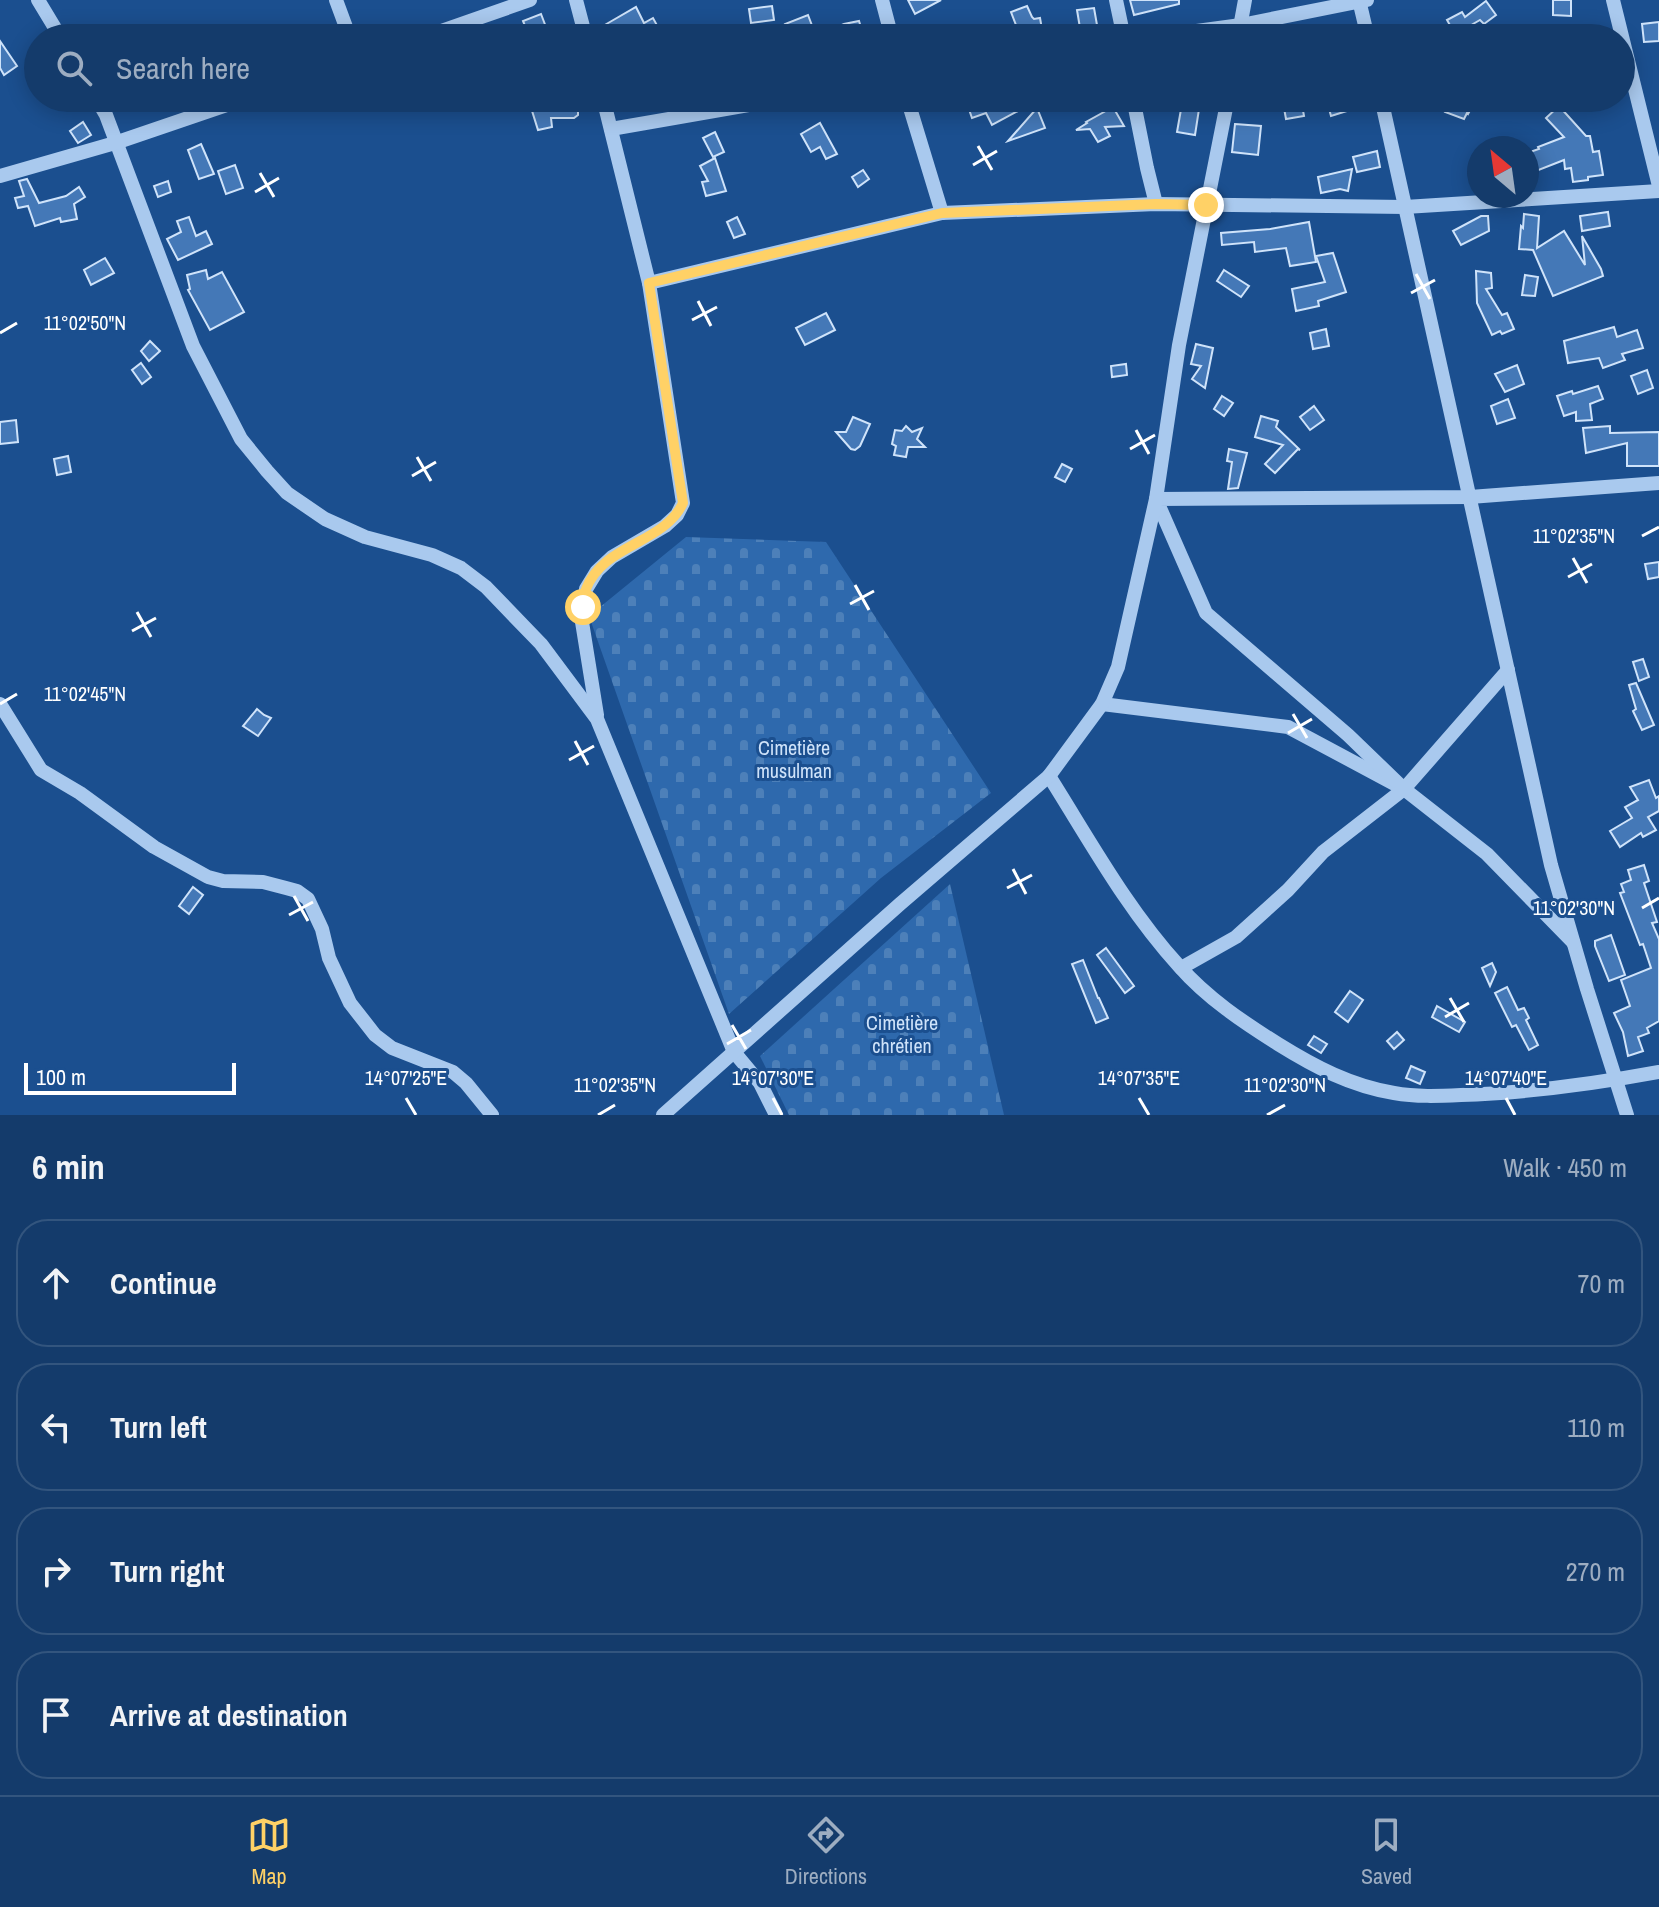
<!DOCTYPE html>
<html lang="en">
<head>
<meta charset="utf-8">
<style>
	body { margin:0; font-family:"Archivo Narrow",sans-serif; background:#1d4271; color:#f1f3f6 }
	.compass { position:absolute; left:1467px; top:136px; width:72px; height:72px; border-radius:50%; background:#143b6b; box-shadow:0 4px 20px #0003; rotate:331deg }
	.scale { position:absolute; left:24px; bottom:20px; width:212px; box-sizing:border-box; padding-left:8px; border:4px solid #fff; border-top:0; font-size:22px; line-height:28px; white-space:nowrap; color:#fff; -webkit-text-stroke:6px #1b4f8f; paint-order:stroke }
	.stop { position:absolute; width:24px; height:24px; margin:-18px; border:6px solid #ffd166; border-radius:50%; background:#fff }
	.stop.end { background:#ffd166; border-color:#fff; box-shadow:0 2px 8px #0008 }
	.list { margin:0; padding:0; list-style:none }
	h2 { display:flex; justify-content:space-between; align-items:center; height:104px; margin:0; padding:0 32px; font-size:34px }
	h2 small { font-size:26px; font-weight:400; color:#9dadc1 }
	.list li { display:grid; grid-template-columns:52px 1fr auto; gap:24px; align-items:center; box-sizing:border-box; height:128px; margin:0 16px 16px; padding:0 16px; border:2px solid #33557e; border-radius:32px }
	.list b { display:block; font-size:30px; white-space:nowrap }
	.list em { font-size:26px; font-style:normal; color:#9dadc1 }
	.icon { flex:none; width:44px; height:44px; fill:none; stroke:currentColor; stroke-width:2; stroke-linecap:round; stroke-linejoin:round }
	.map { position:relative; flex:none; width:1659px; height:1115px; overflow:hidden }
	.search { position:absolute; background:#143b6b; box-shadow:0 4px 20px #0003; left:24px; right:24px; top:24px; height:88px; display:flex; align-items:center; gap:20px; box-sizing:border-box; padding:0 28px; border-radius:44px; color:#9dadc1; font-size:30px }
	.sheet { height:680px; background:#143b6b }
	nav { display:flex; justify-content:space-around; align-items:center; box-sizing:border-box; height:112px; border-top:2px solid #33557e; background:#143b6b; font-size:22px; color:#9dadc1 }
	nav a { display:grid; justify-items:center; gap:4px }
	nav .on { color:#ffd166 }
	.map>svg:first-child { display:block }
</style>
</head>
<body>
<div class="map">
<svg width="1659" height="1115" viewBox="0 0 1659 1115">
	<defs>
		<pattern id="cemetery-stones" width="16" height="16" patternUnits="userSpaceOnUse" patternTransform="scale(2)"><rect width="16" height="16" fill="#2e69ad"/><path d="M2 7V4a2 2 0 0 1 4 0v3zM10 15v-3a2 2 0 0 1 4 0v3z" fill="#4d80b9"/></pattern>
	</defs>
	<rect width="100%" height="100%" fill="#1b4f8f"/>
	<g fill="url(#cemetery-stones)">
		<polygon points="686,537 826,542 991,793 881,878 729,1014 589,616"/>
		<polygon points="950,884 1004,1115 789,1115 760,1056"/>
	</g>
	<g fill="#4478b7" stroke="#cfe3fa" stroke-width="2">
		<polygon points="908,0 941,0 915,14"/>
		<polygon points="1130,0 1179,0 1179,4 1134,15"/>
		<polygon points="1553,0 1571,0 1571,16 1553,15"/>
		<polygon points="1486,1 1496,15 1484,24 1480,20 1449,38 1445,31 1451,27 1447,20 1462,12 1465,17"/>
		<polygon points="772,6 774,20 751,23 749,9"/>
		<polygon points="1027,6 1032,17 1034,19 1040,18 1043,35 1021,38 1011,12"/>
		<polygon points="636,7 644,23 653,18 659,29 642,38 638,38 633,28 616,38 610,38 603,26"/>
		<polygon points="1094,8 1097,25 1080,28 1077,10"/>
		<polygon points="541,14 549,35 541,38 530,38 523,21"/>
		<polygon points="808,15 816,36 844,24 859,21 863,34 848,38 790,38 785,24"/>
		<polygon points="1659,22 1659,41 1644,42 1642,24"/>
		<polygon points="1327,26 1330,38 1294,38 1293,33"/>
		<polygon points="0,41 17,66 4,75 0,68"/>
		<polygon points="528,98 578,98 578,115 574,118 551,118 552,127 538,130"/>
		<polygon points="965,98 994,98 995,100 995,98 1042,98 992,125 986,113 972,118"/>
		<polygon points="1183,98 1203,98 1202,110 1199,109 1195,135 1177,132"/>
		<polygon points="1272,98 1306,98 1306,105 1302,105 1304,116 1286,119 1284,108 1273,110"/>
		<polygon points="1326,98 1347,98 1350,110 1331,116"/>
		<polygon points="1450,98 1465,98 1474,103 1468,114 1467,113 1464,119 1445,112"/>
		<polygon points="1559,106 1586,136 1590,136 1593,152 1599,151 1603,175 1588,177 1588,180 1573,182 1571,168 1565,169 1564,160 1531,173 1527,153 1539,149 1538,147 1564,137 1546,118"/>
		<polygon points="1113,107 1124,126 1105,127 1110,136 1098,142 1090,129 1076,130 1087,123 1086,122"/>
		<polygon points="1037,108 1045,128 1008,141"/>
		<polygon points="83,122 91,135 78,143 70,131"/>
		<polygon points="820,123 837,154 826,159 820,147 811,152 801,134"/>
		<polygon points="1235,124 1261,126 1258,155 1232,152"/>
		<polygon points="715,132 724,152 713,157 703,138"/>
		<polygon points="201,144 214,174 199,179 188,150"/>
		<polygon points="1377,151 1380,167 1357,172 1353,157"/>
		<polygon points="715,158 726,191 706,196 702,182 708,181 700,166"/>
		<polygon points="235,165 243,188 226,194 218,171"/>
		<polygon points="1352,169 1348,191 1340,189 1321,193 1318,177"/>
		<polygon points="863,170 869,179 858,187 852,177"/>
		<polygon points="27,179 39,203 66,196 79,187 85,197 74,204 77,219 61,222 60,218 35,226 28,206 18,208 15,198 24,196 19,181"/>
		<polygon points="168,181 171,192 158,197 154,186"/>
		<polygon points="1608,212 1610,226 1582,231 1580,216"/>
		<polygon points="1524,214 1539,216 1537,248 1564,231 1585,265 1582,236 1601,269 1603,276 1553,296 1533,250 1519,249 1521,226 1523,228"/>
		<polygon points="1481,216 1488,216 1489,231 1461,245 1453,231"/>
		<polygon points="189,217 196,236 206,231 212,244 178,260 167,239 181,232 177,221"/>
		<polygon points="737,217 745,234 734,238 727,222"/>
		<polygon points="1309,222 1316,262 1290,266 1286,248 1255,252 1254,242 1222,245 1221,233 1270,229"/>
		<polygon points="1333,253 1346,292 1318,301 1319,306 1296,311 1292,289 1325,282 1316,256"/>
		<polygon points="105,258 114,273 91,285 84,270"/>
		<polygon points="206,270 208,279 222,272 244,312 210,330 188,290 190,289 187,275"/>
		<polygon points="1224,270 1249,286 1241,297 1217,281"/>
		<polygon points="1476,271 1491,273 1492,288 1486,289 1502,315 1507,313 1514,329 1502,334 1500,331 1492,335 1477,303"/>
		<polygon points="1525,275 1538,277 1535,296 1522,295"/>
		<polygon points="826,313 835,330 805,345 796,328"/>
		<polygon points="1614,327 1617,337 1637,330 1643,348 1622,354 1625,360 1603,368 1599,358 1568,363 1564,341"/>
		<polygon points="1326,329 1329,346 1313,349 1310,333"/>
		<polygon points="150,341 160,351 149,361 141,351"/>
		<polygon points="1196,344 1213,348 1205,388 1192,379 1201,366 1191,364"/>
		<polygon points="141,363 151,377 142,384 132,370"/>
		<polygon points="1126,364 1127,375 1112,377 1111,366"/>
		<polygon points="1517,365 1524,384 1505,392 1495,374"/>
		<polygon points="1647,370 1653,388 1638,394 1631,376"/>
		<polygon points="1598,386 1603,399 1590,404 1592,420 1576,421 1576,412 1564,416 1557,396 1572,391 1573,394"/>
		<polygon points="1222,396 1233,403 1224,416 1214,409"/>
		<polygon points="1508,399 1515,418 1497,424 1491,406"/>
		<polygon points="1314,406 1324,420 1310,430 1300,417"/>
		<polygon points="1261,416 1278,421 1276,427 1300,450 1298,449 1275,473 1265,464 1283,445 1255,437"/>
		<polygon points="853,417 870,424 860,446 855,450 851,449 836,432 846,432"/>
		<polygon points="16,420 18,442 0,444 0,422"/>
		<polygon points="906,426 912,432 922,428 917,439 925,447 908,447 906,457 894,455 896,446 892,444 895,430 902,431"/>
		<polygon points="1610,426 1610,433 1659,432 1659,466 1627,466 1627,443 1586,453 1583,428"/>
		<polygon points="1229,449 1247,453 1238,488 1228,489 1232,462 1227,461"/>
		<polygon points="68,456 71,472 57,475 54,459"/>
		<polygon points="1062,464 1072,469 1065,482 1055,477"/>
		<polygon points="1659,562 1659,577 1648,579 1645,564"/>
		<polygon points="1643,659 1649,677 1639,681 1633,662"/>
		<polygon points="1636,683 1654,725 1642,730 1633,711 1636,709 1629,685"/>
		<polygon points="257,709 264,715 271,718 258,736 243,726"/>
		<polygon points="1649,780 1656,798 1659,796 1659,811 1648,817 1656,830 1643,837 1641,833 1620,847 1610,831 1632,818 1625,807 1638,800 1630,787"/>
		<polygon points="1644,865 1649,881 1644,883 1657,922 1652,923 1659,939 1659,1021 1647,1028 1649,1033 1638,1037 1643,1051 1628,1056 1623,1032 1614,1013 1630,1006 1621,980 1651,968 1643,944 1640,945 1620,893 1624,892 1621,884 1631,880 1628,870"/>
		<polygon points="193,887 203,895 189,914 179,906"/>
		<polygon points="1611,935 1625,975 1609,981 1595,946 1595,941"/>
		<polygon points="1106,948 1134,986 1125,993 1097,955"/>
		<polygon points="1083,960 1098,998 1099,998 1108,1018 1096,1023 1072,964"/>
		<polygon points="1492,963 1496,972 1490,986 1482,968"/>
		<polygon points="1507,987 1518,1010 1524,1008 1529,1018 1526,1020 1538,1045 1529,1050 1516,1025 1512,1027 1495,993"/>
		<polygon points="1350,991 1363,1000 1348,1022 1335,1012"/>
		<polygon points="1437,1006 1465,1022 1459,1032 1432,1017"/>
		<polygon points="1397,1032 1404,1040 1394,1049 1387,1041"/>
		<polygon points="1314,1036 1327,1044 1321,1053 1308,1045"/>
		<polygon points="1411,1066 1425,1072 1420,1084 1406,1078"/>
	</g>
	<g fill="none" stroke-linecap="round" stroke-linejoin="round">
		<g stroke="#a9c9ee" stroke-width="14">
			<polyline points="38,0 61,38"/>
			<polyline points="336,0 350,38"/>
			<polyline points="576,0 586,38"/>
			<polyline points="882,0 892,38"/>
			<polyline points="1116,0 1124,38"/>
			<polyline points="1359,0 1368,38"/>
			<polyline points="1613,0 1659,186"/>
			<polyline points="421,38 530,0"/>
			<polyline points="1145,38 1241,25 1367,0"/>
			<polyline points="1238,38 1245,0"/>
			<polyline points="96,98 106,115 193,346 241,439 267,471 287,493 325,519 365,537 432,555 461,568 486,587 541,644 597,719 734,1052 760,1083 776,1115"/>
			<polyline points="907,98 942,213"/>
			<polyline points="1133,98 1147,168 1156,204"/>
			<polyline points="1381,98 1551,865 1587,989 1627,1115"/>
			<polyline points="611,129 790,98"/>
			<polyline points="0,176 115,143 247,98"/>
			<polyline points="649,283 942,213 1156,204 1405,207 1659,191"/>
			<polyline points="0,704 41,770 80,793 154,847 208,877 223,881 263,882 286,888 297,891 308,899 322,929 329,958 350,1003 375,1035 392,1048 453,1072 466,1083 492,1115"/>
			<polyline points="1102,704 1288,727 1404,789 1487,854 1573,942"/>
			<polyline points="597,715 582,622 586,589 597,571 612,557 665,526 677,515 683,503 649,283 603,98"/>
			<path d="M1049,776C1090,841 1127,909 1179,966C1207,998 1243,1022 1278,1044C1315,1067 1351,1086 1394,1093C1416,1097 1439,1096 1461,1095C1527,1093 1594,1084 1659,1072"/>
			<polyline points="1404,789 1348,735 1206,613 1156,499 1470,497 1659,483"/>
			<polyline points="1181,968 1236,937 1288,890 1323,852 1404,789 1508,670"/>
			<polyline points="663,1115 900,904 1049,776 1102,704 1118,667 1156,499 1179,345 1228,98"/>
		</g>
	</g>
	<g fill="none" stroke-linecap="round" stroke-linejoin="round">
		<path stroke="#ffd166" stroke-width="10" d="M583,607C584,602 584,594 586,589C603,544 664,544 683,503L649,283L942,213L1156,204L1206,205"/>
	</g>
	<path fill="none" stroke="#fff" stroke-width="3" d="M978,146L992,170M973,165L997,151M260,173L274,197M255,192L279,178M1416,274L1430,299M1411,293L1435,280M698,301L711,326M692,320L717,307M0,333L17,323M1136,430L1149,454M1130,449L1155,435M417,457L431,481M412,476L436,462M1642,536L1659,527M1573,558L1587,583M1568,577L1592,564M855,585L869,610M850,604L874,591M137,612L151,637M132,631L156,618M0,704L17,694M1293,714L1307,738M1288,733L1312,719M575,741L588,765M569,760L594,746M1013,869L1026,894M1007,888L1032,875M294,896L308,921M1642,908L1659,898M289,915L313,902M1450,998L1464,1022M1445,1017L1469,1003M732,1025L746,1049M727,1044L751,1030M406,1098L416,1115M773,1098L782,1115M1139,1098L1149,1115M1506,1098L1515,1115M598,1115L615,1105M1267,1115L1285,1105"/>
	<g text-anchor="middle" stroke-width="6" stroke-linejoin="round" paint-order="stroke">
		<g font-size="20" fill="#cfe3fa" stroke="#1b4f8f">
			<text x="794" y="755">Cimetière<tspan x="794" dy="23">musulman</tspan></text>
			<text x="902" y="1030">Cimetière<tspan x="902" dy="23">chrétien</tspan></text>
		</g>
	</g>
	<g font-size="20" text-anchor="middle" fill="#fff" stroke="#1b4f8f" stroke-width="6" stroke-linejoin="round" paint-order="stroke">
		<text x="85" y="330">11°02'50"N</text>
		<text x="1574" y="543">11°02'35"N</text>
		<text x="85" y="701">11°02'45"N</text>
		<text x="1574" y="915">11°02'30"N</text>
		<text x="406" y="1085">14°07'25"E</text>
		<text x="773" y="1085">14°07'30"E</text>
		<text x="1139" y="1085">14°07'35"E</text>
		<text x="1506" y="1085">14°07'40"E</text>
		<text x="615" y="1092">11°02'35"N</text>
		<text x="1285" y="1092">11°02'30"N</text>
	</g>
</svg>
<svg class="compass" viewBox="-18 -18 36 36"><path d="M0-13l5 13h-10z" fill="#e53935"/><path d="M0 13l5-13h-10z" fill="#9dadc1"/></svg>
<div class="scale">100 m</div>
<div class="stop" style="left:583px;top:607px"></div>
<div class="stop end" style="left:1206px;top:205px"></div>
<div class="search"><svg class="icon" aria-label="search" viewBox="0 0 24 24"><circle cx="10" cy="10" r="6"/><path d="M15 15l6 6"/></svg>Search here</div>
</div>
<section class="sheet">
<h2>6 min<small>Walk · 450 m</small></h2>
<ul class="list">
<li><svg class="icon" aria-label="ahead" viewBox="0 0 24 24"><path d="M12 20V5M6 11l6-6 6 6"/></svg><div><b>Continue</b></div><em>70 m</em></li>
<li><svg class="icon" aria-label="left" viewBox="0 0 24 24"><path d="M17 20v-9H6M10 6l-5 5 5 5"/></svg><div><b>Turn left</b></div><em>110 m</em></li>
<li><svg class="icon" aria-label="right" viewBox="0 0 24 24"><path d="M7 20v-9h11M14 6l5 5-5 5"/></svg><div><b>Turn right</b></div><em>270 m</em></li>
<li><svg class="icon" aria-label="arrive" viewBox="0 0 24 24"><path d="M6 21V4h12l-3 4 3 4H6"/></svg><div><b>Arrive at destination</b></div></li>
</ul>
</section>
<nav>
<a class="on"><svg class="icon" aria-label="map" viewBox="0 0 24 24"><path d="M3 6l6-2 6 2 6-2v14l-6 2-6-2-6 2zM9 4v14M15 6v14"/></svg>Map</a>
<a><svg class="icon" aria-label="directions" viewBox="0 0 24 24"><path d="M12 3l9 9-9 9-9-9zM9 14v-3h6M13 9l2 2-2 2"/></svg>Directions</a>
<a><svg class="icon" aria-label="saved" viewBox="0 0 24 24"><path d="M7 4h10v16l-5-4-5 4z"/></svg>Saved</a>
</nav>
</body>
</html>
